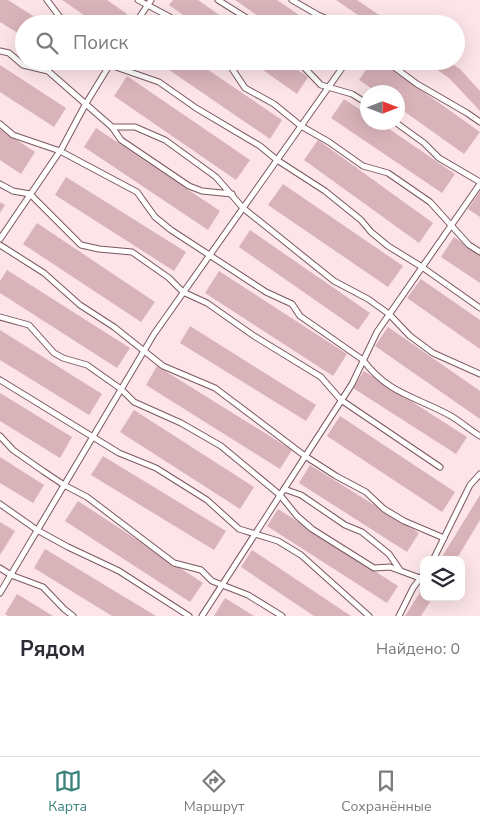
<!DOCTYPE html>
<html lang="ru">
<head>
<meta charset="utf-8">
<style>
	body { margin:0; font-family:"Nunito Sans",sans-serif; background:#f7f7f7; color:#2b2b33 }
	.controls { position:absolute; right:15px; bottom:15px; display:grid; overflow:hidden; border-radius:10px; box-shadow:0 5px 20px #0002 }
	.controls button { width:45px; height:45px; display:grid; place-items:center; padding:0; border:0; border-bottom:1px solid #e1e1e2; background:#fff; color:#2b2b33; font:25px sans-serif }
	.compass { position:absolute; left:360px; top:85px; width:45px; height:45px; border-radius:50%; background:#fff; box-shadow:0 5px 20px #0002; rotate:90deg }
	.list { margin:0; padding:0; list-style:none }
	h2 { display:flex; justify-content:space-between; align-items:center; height:65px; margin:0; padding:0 20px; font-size:21px }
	h2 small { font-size:16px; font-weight:400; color:#7c7c81 }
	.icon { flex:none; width:28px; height:28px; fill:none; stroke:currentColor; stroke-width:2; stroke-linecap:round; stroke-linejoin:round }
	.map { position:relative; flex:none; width:480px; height:616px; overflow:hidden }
	.search { position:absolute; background:#fff; box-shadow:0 5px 20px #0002; left:15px; right:15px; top:15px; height:55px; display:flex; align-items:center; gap:12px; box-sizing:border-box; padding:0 18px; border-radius:28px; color:#7c7c81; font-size:19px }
	.sheet { height:140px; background:#fff }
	nav { display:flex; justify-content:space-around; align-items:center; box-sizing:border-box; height:70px; border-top:1px solid #e1e1e2; background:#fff; font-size:14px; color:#7c7c81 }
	nav a { display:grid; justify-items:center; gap:2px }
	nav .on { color:#3b827b }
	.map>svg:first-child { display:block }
</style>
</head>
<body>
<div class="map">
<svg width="480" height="616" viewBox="0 0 480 616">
	<rect width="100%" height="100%" fill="#fce4e8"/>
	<g fill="#d9b3ba">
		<polygon points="0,0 8,0 46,24 24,24 24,37 0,22"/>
		<polygon points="62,0 107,0 127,14 121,24 97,24"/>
		<polygon points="173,0 198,0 232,24 196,24 169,5"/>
		<polygon points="235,0 277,0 312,24 270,24"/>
		<polygon points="336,0 357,0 392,24 371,24"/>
		<polygon points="156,61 195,61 282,120 270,139"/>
		<polygon points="250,61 285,61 308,77 297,94"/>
		<polygon points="372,61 380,61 480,132 464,154 398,107 398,92 377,92 359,80"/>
		<polygon points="425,61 447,61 460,69 480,91 480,111 450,79"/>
		<polygon points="0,65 66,108 54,127 0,92"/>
		<polygon points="127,76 250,160 236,180 114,96"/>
		<polygon points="344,99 368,115 368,122 379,122 455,174 442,193 331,118"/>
		<polygon points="96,128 220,211 208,230 84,147"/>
		<polygon points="0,129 35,152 21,174 0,160"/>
		<polygon points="318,140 433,223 419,243 304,160"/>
		<polygon points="66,177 186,252 174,271 55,195"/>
		<polygon points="283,184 403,266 388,287 268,205"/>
		<polygon points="480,191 480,217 468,209"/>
		<polygon points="0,202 5,205 0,213"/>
		<polygon points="37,223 155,302 141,322 23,244"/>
		<polygon points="250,230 370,313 358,330 239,247"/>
		<polygon points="454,237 480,255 480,283 441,257"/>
		<polygon points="7,270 130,348 117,368 0,293 0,281"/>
		<polygon points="219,271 347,354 333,376 205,293"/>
		<polygon points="421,279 480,320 480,349 407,298"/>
		<polygon points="190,326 316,405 306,421 180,343"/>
		<polygon points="388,327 480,391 480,419 375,346"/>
		<polygon points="0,330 102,394 89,415 0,360"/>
		<polygon points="157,366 292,450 280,469 146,385"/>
		<polygon points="364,371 467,437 456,454 353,388"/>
		<polygon points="0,393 72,437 60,458 0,421"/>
		<polygon points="134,410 254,487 240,509 120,432"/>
		<polygon points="340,416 455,492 442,512 327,436"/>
		<polygon points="103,456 226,531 214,550 91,475"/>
		<polygon points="0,457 44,485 33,503 0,483"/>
		<polygon points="310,465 419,533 407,552 299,483"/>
		<polygon points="480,495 480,520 456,560 440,560"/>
		<polygon points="78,501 203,583 190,602 65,521"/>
		<polygon points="278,509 398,586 387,603 267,526"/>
		<polygon points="0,522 15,531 0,555"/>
		<polygon points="45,549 156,616 112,616 34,568"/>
		<polygon points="252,550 351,616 314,616 241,567"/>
		<polygon points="424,586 424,597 433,597 421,616 405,616"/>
		<polygon points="17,594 53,616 8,616 5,614"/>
		<polygon points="225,598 254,616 214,616"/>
	</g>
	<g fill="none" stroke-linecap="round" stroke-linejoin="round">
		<g stroke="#79585e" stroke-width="7">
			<g id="service">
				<polyline points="47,0 59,16 67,24"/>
				<polyline points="138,0 183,24"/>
				<polyline points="218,0 256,24"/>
				<polyline points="292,0 318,15 339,24"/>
				<polyline points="135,24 151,0"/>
				<polyline points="0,51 9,53 23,65 48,71 112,127 135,127 165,140 216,177 243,208 334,281 368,299 389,314 410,336 433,353 480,374"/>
				<polyline points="105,61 110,65 159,82 196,108 260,146 277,160 325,191 361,220 371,232 388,246 422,267 480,308"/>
				<polyline points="227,61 245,88 274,104 301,126 329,142 363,166 388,173 430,202 469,245 480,252"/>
				<polyline points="298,61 321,85 352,94 368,104"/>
				<polyline points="386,61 417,84 467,113 480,122"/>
				<polyline points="395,122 424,143 439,158 480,182"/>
				<path d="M0,124L13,135L60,151L137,192L155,217L171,230L266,292L292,304L300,316L363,360C388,394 417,397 451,416C461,422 470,430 480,436"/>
				<polyline points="112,127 121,140 189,186 202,191 232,194"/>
				<polyline points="0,184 13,191 30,194 81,245 99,249 132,252 169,278 183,292 207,303 254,336 321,377 341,400 440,467"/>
				<polyline points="0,239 62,148 85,105 112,61"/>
				<polyline points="0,245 44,273 80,305 114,327 163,366 215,388 305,456 336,476 366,492 384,509 404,521 444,538"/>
				<polyline points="0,317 29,325 54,353 63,358 87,365 121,389 134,402 181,423 221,446 280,495 297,516 312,529 374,568 390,567 420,578"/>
				<polyline points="0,380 119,453 156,468 207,500 239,529 278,541 301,555 369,616"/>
				<polyline points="0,436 13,450 43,471 64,485 87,497 174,563 201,570 212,581 248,595 282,616"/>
				<polyline points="284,489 301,495 345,525 362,532 389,554 400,570"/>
				<polyline points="0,504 37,530 68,547 119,571 189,616"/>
				<polyline points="433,560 470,485 480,474"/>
				<polyline points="0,568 11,575 43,587 64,609 73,616"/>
				<polyline points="0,593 154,334 347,61"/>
				<polyline points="202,616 352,384 377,332 480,184"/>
				<polyline points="399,616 413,588 424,573"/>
			</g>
		</g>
		<use href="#service" stroke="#fff" stroke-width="5"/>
	</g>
</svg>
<div class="controls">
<button><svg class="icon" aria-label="layers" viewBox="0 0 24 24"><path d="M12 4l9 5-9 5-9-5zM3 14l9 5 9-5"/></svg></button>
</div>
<svg class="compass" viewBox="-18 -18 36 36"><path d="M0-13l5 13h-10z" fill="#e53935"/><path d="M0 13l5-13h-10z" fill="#7c7c81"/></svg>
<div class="search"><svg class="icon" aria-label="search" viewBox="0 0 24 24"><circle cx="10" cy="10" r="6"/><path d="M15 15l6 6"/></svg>Поиск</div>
</div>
<section class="sheet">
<h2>Рядом<small>Найдено: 0</small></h2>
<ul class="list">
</ul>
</section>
<nav>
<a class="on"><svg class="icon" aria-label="map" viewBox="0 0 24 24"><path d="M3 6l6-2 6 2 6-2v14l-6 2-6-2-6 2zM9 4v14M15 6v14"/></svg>Карта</a>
<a><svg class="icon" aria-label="directions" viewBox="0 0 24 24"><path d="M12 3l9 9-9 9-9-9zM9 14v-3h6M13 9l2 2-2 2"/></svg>Маршрут</a>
<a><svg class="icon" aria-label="saved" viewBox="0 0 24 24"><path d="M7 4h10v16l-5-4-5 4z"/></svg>Сохранённые</a>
</nav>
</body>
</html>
